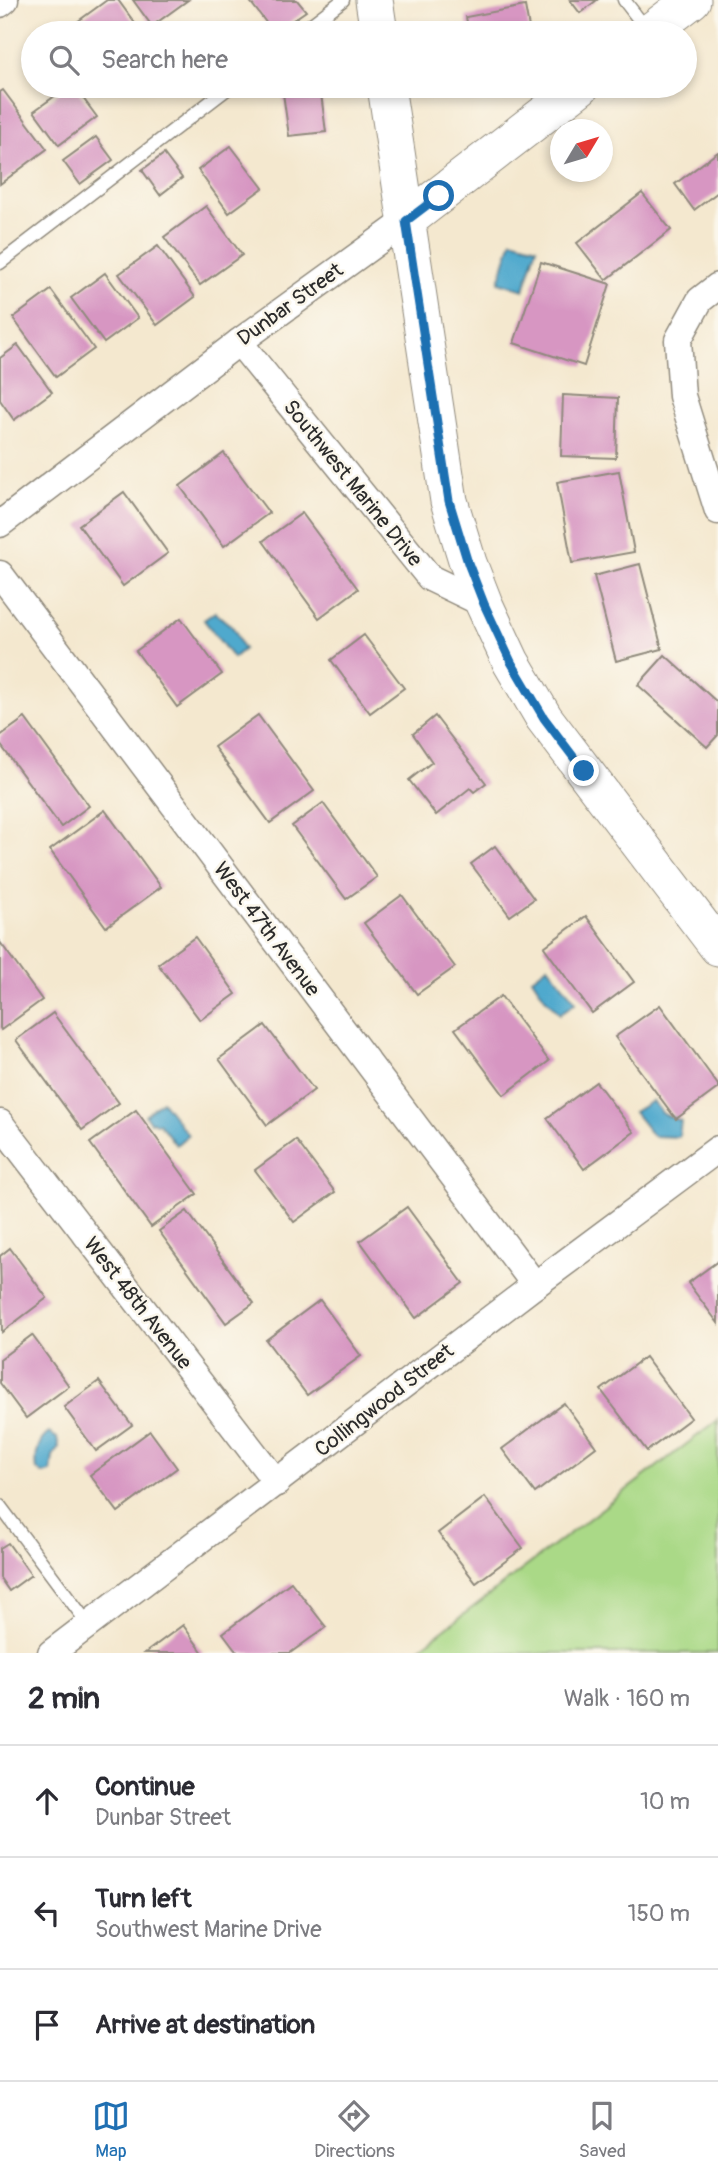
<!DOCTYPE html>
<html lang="en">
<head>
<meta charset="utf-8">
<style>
	body { margin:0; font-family:Pangolin,sans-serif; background:#f7f7f7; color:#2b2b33 }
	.compass { position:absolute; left:550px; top:119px; width:63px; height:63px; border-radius:50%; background:#fff; box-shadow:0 4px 10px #0003; rotate:52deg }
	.stop { position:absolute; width:21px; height:21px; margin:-16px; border:5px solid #1f6fb2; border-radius:50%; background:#fff }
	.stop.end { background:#1f6fb2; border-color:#fff; box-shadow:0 2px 7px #0008 }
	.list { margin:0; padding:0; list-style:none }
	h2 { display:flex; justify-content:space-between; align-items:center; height:91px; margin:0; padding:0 28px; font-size:30px }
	h2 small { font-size:23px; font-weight:400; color:#7c7c81 }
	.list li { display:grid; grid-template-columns:46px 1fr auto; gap:21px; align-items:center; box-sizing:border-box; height:112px; padding:0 28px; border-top:2px solid #e1e1e2 }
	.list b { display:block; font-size:26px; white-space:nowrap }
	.list p { margin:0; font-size:23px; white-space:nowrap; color:#7c7c81 }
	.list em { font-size:23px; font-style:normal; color:#7c7c81 }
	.icon { flex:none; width:38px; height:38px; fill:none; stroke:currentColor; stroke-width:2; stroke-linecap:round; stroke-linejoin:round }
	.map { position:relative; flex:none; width:718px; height:1653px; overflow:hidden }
	.search { position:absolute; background:#fff; box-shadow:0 4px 10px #0003; left:21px; right:21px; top:21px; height:77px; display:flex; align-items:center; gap:18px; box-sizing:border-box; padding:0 24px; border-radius:38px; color:#7c7c81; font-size:26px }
	.sheet { height:427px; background:#fff }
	nav { display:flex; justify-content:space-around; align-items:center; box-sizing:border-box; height:98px; border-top:2px solid #e1e1e2; background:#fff; font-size:19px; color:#7c7c81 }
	nav a { display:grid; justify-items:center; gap:4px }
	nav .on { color:#1f6fb2 }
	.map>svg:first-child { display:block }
</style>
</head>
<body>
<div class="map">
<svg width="718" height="1653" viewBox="0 0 718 1653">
	<rect width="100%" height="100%" fill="#fbf7ec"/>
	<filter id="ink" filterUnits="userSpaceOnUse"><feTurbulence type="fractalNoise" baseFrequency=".0143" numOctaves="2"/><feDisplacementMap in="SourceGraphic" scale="14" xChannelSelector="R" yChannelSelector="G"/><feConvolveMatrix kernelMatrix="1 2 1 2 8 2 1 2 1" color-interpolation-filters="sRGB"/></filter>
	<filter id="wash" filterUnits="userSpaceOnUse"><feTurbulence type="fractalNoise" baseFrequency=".00686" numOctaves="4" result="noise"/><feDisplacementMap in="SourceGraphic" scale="28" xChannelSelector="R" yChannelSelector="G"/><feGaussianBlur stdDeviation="1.57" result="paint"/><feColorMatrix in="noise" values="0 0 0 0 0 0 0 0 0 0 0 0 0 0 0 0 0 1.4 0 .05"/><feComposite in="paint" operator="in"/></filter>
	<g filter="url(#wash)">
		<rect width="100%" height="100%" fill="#f4e8cf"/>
		<polygon fill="#aad987" stroke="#6a8259" stroke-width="2" points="718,1420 718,1653 413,1653"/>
		<g fill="#50a9cd" stroke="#3e6a7c" stroke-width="2">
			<polygon points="512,240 537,247 524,290 499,282"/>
			<path d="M215,612C220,618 228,622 233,628C238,634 238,642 244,649L233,658L204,620Z"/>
			<polygon points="548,966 576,1002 560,1014 545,998 532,978"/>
			<polygon points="162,1101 188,1135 176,1145 159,1123 156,1124 153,1121 150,1122 145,1115"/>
			<polygon points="652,1101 663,1114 681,1121 679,1137 653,1136 634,1112"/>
			<path d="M49,1433L57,1438L59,1447L53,1456L51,1472L43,1474L37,1470C35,1457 37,1441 49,1433Z"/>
		</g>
		<g id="blocks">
			<g fill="#d796c2">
				<polygon points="107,0 118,0 142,33 62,33"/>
				<polygon points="133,0 188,0 152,26"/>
				<polygon points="249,0 297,0 306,11 274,33"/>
				<polygon points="570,0 597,0 580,13"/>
				<polygon points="525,6 530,33 469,33 466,17"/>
				<polygon points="69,86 74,86 97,117 59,145 34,111"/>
				<polygon points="282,86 320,86 326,132 289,136"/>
				<polygon points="3,90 47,149 0,184 0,92"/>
				<polygon points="96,137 113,160 80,184 63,161"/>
				<polygon points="231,146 263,188 229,213 198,170"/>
				<polygon points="718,152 718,192 694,210 675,184"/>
				<polygon points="164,154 182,178 160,195 142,170"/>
				<polygon points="642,193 671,230 606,280 577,243"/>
				<polygon points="206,206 242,255 200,285 164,237"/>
				<polygon points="158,246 195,297 157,325 119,274"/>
				<polygon points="541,262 610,284 584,366 514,343"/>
				<polygon points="105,273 138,318 104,343 71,298"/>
				<polygon points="51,290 94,349 56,377 13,318"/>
				<polygon points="18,345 52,392 14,420 0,400 0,358"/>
				<polygon points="563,395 618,398 616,458 561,456"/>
				<polygon points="224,453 269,513 224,546 180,486"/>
				<polygon points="619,471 634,552 572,563 557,482"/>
				<polygon points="124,492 168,553 123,586 79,525"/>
				<polygon points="302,513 358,589 319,618 263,541"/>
				<polygon points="640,564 662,649 616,661 594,576"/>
				<polygon points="181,618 222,674 177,707 136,651"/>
				<polygon points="364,635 404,688 370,713 331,660"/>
				<polygon points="665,655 718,703 718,735 707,747 638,685"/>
				<polygon points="258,715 314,791 270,823 214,747"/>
				<polygon points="435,716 486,783 474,792 470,788 436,815 409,780 432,762 413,734"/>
				<polygon points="25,718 89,806 61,827 0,744 0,736"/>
				<polygon points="323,803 377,877 346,899 292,826"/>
				<polygon points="105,810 161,887 106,927 50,850"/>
				<polygon points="495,846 534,899 510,916 471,864"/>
				<polygon points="402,895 455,967 417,994 364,923"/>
				<polygon points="586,916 634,982 592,1013 544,947"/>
				<polygon points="195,937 236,994 200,1020 158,964"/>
				<polygon points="0,942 42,1000 1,1030 0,1028"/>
				<polygon points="501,996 549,1061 504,1095 455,1029"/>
				<polygon points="660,1005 718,1085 718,1088 676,1119 615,1037"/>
				<polygon points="53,1013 119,1103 82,1130 16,1040"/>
				<polygon points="265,1025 314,1090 267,1125 219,1059"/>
				<polygon points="596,1082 634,1132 584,1169 547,1118"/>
				<polygon points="136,1110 197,1194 151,1227 90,1143"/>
				<polygon points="296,1140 335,1192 294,1222 255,1170"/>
				<polygon points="407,1207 463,1283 416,1318 360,1241"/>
				<polygon points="187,1211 254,1303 226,1323 159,1231"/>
				<polygon points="10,1248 47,1298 2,1332 0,1256"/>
				<polygon points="718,1261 718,1323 688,1283"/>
				<polygon points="320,1300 361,1356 307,1395 266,1340"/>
				<polygon points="32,1335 69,1386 26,1418 0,1383 0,1359"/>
				<polygon points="645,1357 691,1418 647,1451 601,1390"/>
				<polygon points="99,1381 132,1425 96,1451 64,1407"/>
				<polygon points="564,1403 596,1447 535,1493 502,1449"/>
				<polygon points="150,1431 177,1468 118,1512 90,1475"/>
				<polygon points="485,1497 523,1548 476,1583 438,1533"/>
				<polygon points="8,1543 31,1575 9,1591 0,1578 0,1548"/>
				<polygon points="291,1582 326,1627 290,1653 238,1653 223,1633"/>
				<polygon points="183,1625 203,1653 145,1653"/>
			</g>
		</g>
	</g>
	<g filter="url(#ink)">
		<use href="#blocks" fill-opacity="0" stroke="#908a7d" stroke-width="2"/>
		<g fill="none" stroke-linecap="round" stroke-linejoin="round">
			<g stroke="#908a7d" stroke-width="15">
				<g id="service">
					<polyline points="624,0 647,30"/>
					<polyline points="300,33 343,0"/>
					<polyline points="0,263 231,86"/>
					<polyline points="0,1506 89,1625"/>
				</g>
			</g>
			<g stroke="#908a7d" stroke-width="29">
				<g id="minor">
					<polyline points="0,4 5,0"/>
					<polyline points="718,286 700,300 678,340 682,396 718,511"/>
					<polyline points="239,342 430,578 484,604"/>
					<polyline points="0,524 239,342 406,221"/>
					<polyline points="0,574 535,1285"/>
					<polyline points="0,1123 277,1483"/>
					<polyline points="51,1653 535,1285 718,1149"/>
				</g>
			</g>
			<g stroke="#908a7d" stroke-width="39">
				<g id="secondary">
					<polyline points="374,0 379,33"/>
					<polyline points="649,33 692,0"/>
					<polyline points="386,86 449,501 468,563 484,604 511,662 544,718 718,947"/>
					<polyline points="406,221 581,86"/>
				</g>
			</g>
			<use href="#service" stroke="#fff" stroke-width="12"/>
			<use href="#minor" stroke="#fff" stroke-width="26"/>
			<use href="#secondary" stroke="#fff" stroke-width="37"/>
		</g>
	</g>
	<g fill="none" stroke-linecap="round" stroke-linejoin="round" filter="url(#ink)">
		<polyline stroke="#1f6fb2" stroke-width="9" points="439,196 406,221 449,501 468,563 484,604 511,662 544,718 584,771"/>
	</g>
	<g text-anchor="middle" stroke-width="5" stroke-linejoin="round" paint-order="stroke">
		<g font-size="21" fill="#2b2b2b" stroke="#fbf7ec">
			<text transform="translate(290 304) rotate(-36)" y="7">Dunbar Street</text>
			<text transform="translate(353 483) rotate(51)" y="7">Southwest Marine Drive</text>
			<text transform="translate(267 929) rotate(53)" y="7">West 47th Avenue</text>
			<text transform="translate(138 1303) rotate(52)" y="7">West 48th Avenue</text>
			<text transform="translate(384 1400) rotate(-38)" y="7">Collingwood Street</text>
		</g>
	</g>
</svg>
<svg class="compass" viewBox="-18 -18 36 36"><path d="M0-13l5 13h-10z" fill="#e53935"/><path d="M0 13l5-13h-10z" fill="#7c7c81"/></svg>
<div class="stop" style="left:439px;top:196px"></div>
<div class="stop end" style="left:584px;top:771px"></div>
<div class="search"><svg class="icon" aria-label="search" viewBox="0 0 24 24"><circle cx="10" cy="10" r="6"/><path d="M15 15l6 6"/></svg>Search here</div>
</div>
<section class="sheet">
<h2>2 min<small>Walk · 160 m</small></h2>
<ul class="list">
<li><svg class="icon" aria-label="ahead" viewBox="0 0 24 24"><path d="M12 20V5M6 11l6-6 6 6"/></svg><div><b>Continue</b><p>Dunbar Street</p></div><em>10 m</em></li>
<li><svg class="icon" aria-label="left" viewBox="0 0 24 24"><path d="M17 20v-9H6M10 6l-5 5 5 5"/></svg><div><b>Turn left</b><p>Southwest Marine Drive</p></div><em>150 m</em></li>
<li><svg class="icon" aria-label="arrive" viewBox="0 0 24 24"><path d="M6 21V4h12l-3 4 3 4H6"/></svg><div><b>Arrive at destination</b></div></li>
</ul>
</section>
<nav>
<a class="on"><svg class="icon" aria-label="map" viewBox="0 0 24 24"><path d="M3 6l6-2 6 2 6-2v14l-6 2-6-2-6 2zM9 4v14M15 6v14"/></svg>Map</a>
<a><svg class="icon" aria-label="directions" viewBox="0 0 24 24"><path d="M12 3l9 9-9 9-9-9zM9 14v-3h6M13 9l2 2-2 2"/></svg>Directions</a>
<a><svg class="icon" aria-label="saved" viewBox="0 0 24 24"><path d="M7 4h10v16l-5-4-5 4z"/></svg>Saved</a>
</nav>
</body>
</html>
